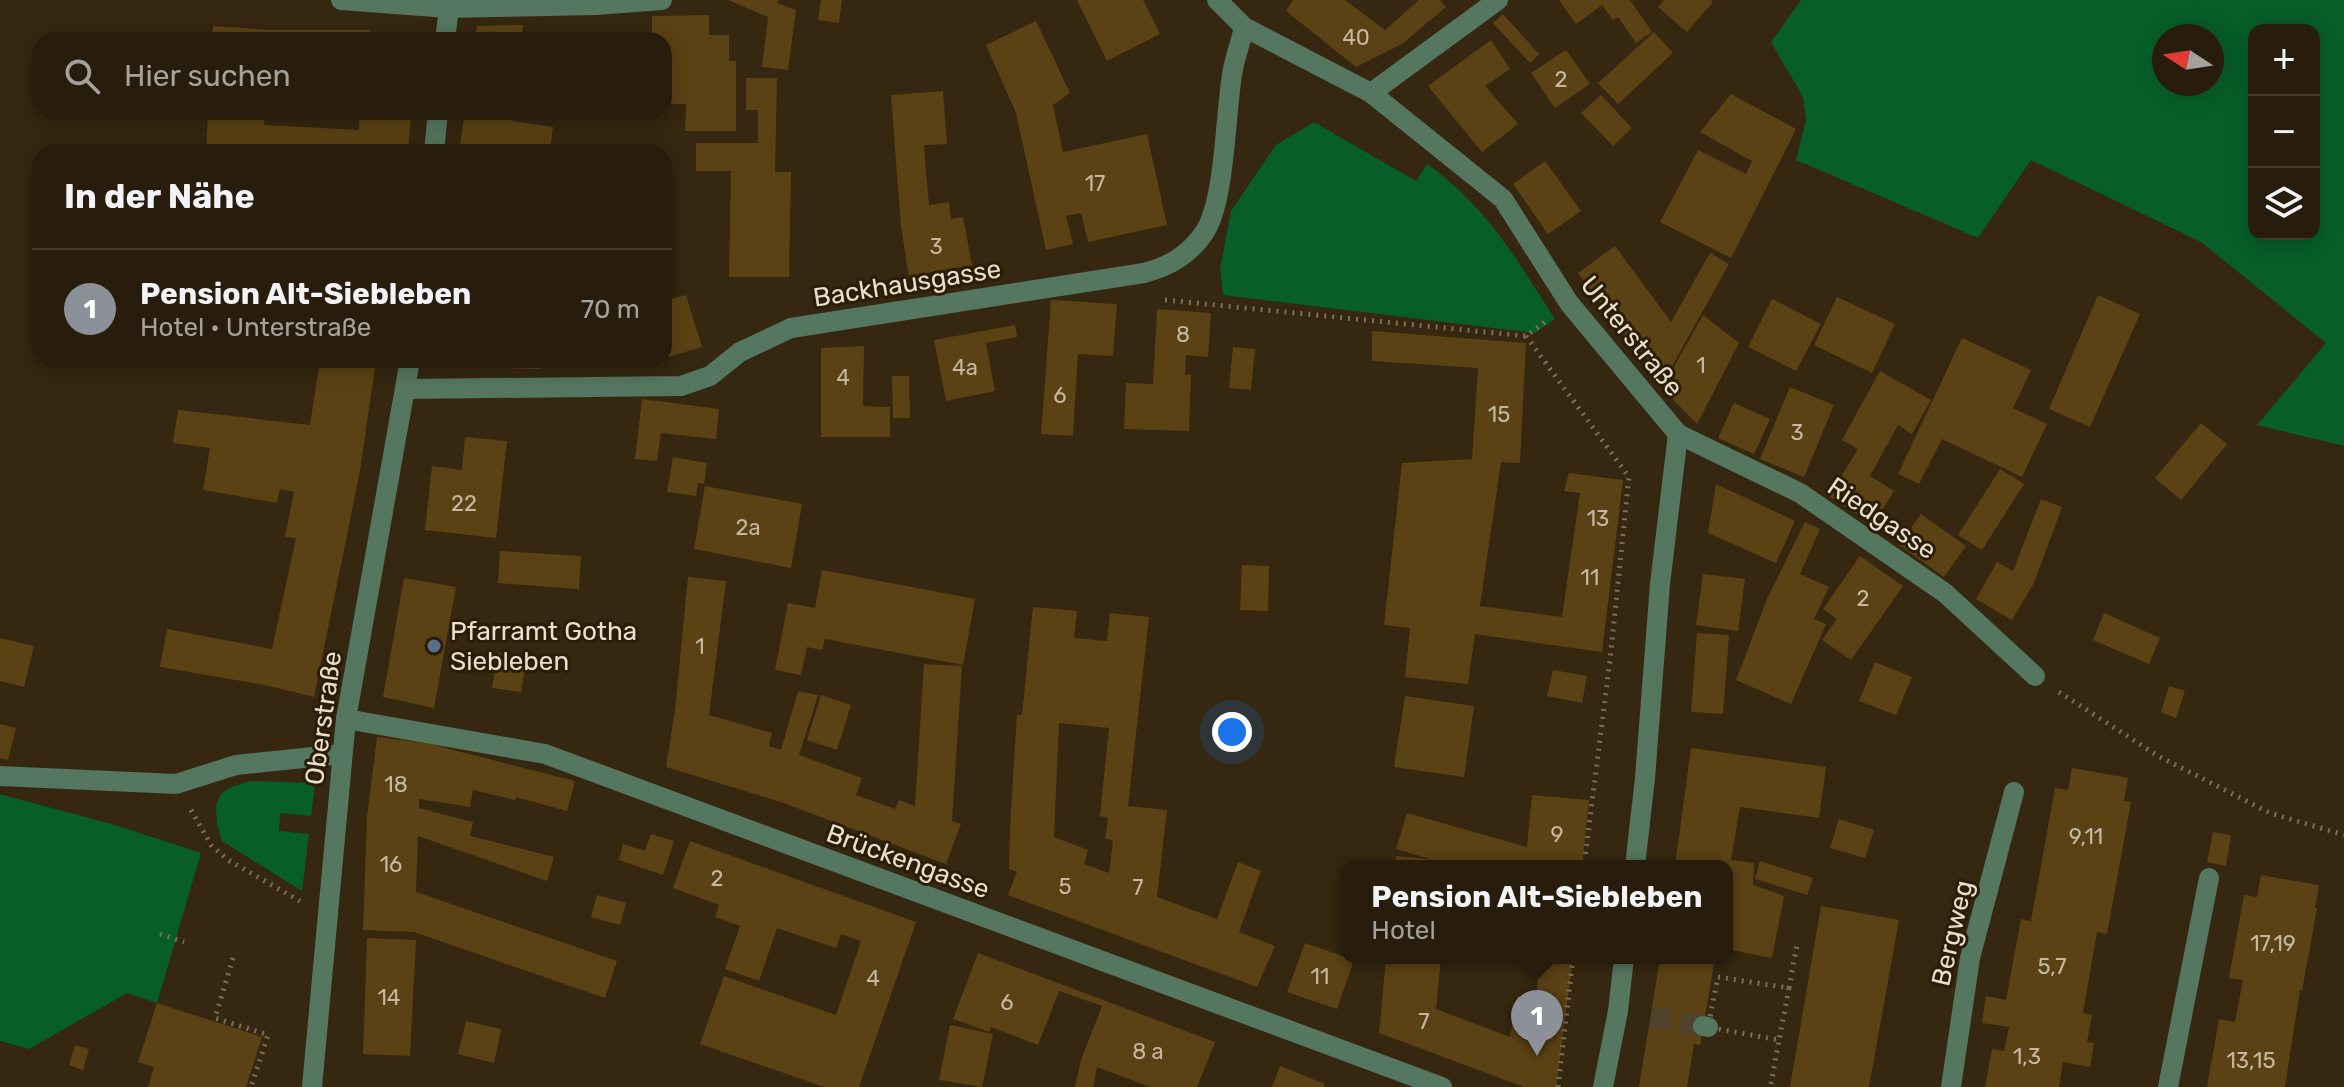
<!DOCTYPE html>
<html lang="de">
<head>
<meta charset="utf-8">
<style>
	body { margin:0; font-family:Rubik,sans-serif; background:#302615; color:#f1f3f6 }
	.controls { position:absolute; right:24px; top:24px; display:grid; overflow:hidden; border-radius:16px; box-shadow:0 4px 20px #0003 }
	.controls button { width:72px; height:72px; display:grid; place-items:center; padding:0; border:0; border-bottom:2px solid #443b2d; background:#281d0c; color:#f1f3f6; font:40px sans-serif }
	.compass { position:absolute; left:2152px; top:24px; width:72px; height:72px; border-radius:50%; background:#281d0c; box-shadow:0 4px 20px #0003; rotate:282deg }
	.you { position:absolute; left:1232px; top:732px; width:28px; height:28px; margin:-20px; border:6px solid #fff; border-radius:50%; background:#1a73e8; box-shadow:0 0 0 12px #1a73e833 }
	.badge { display:grid; place-items:center; width:52px; height:52px; border-radius:50%; background:#8c9099; color:#fff; font-size:26px; font-weight:700 }
	.pin { position:absolute; translate:-50% -66px; filter:drop-shadow(0 2px 4px #0008) }
	.pin::after { content:''; position:absolute; top:42px; width:28px; height:24px; background:inherit; clip-path:polygon(0 0,100% 0,50% 100%) }
	.popup { position:absolute; left:1341px; top:860px; width:392px; height:104px; box-sizing:border-box; display:grid; place-content:center; border-radius:16px; background:#281d0c; filter:drop-shadow(0 2px 6px #0005); font-size:26px; white-space:nowrap; color:#a5a29d }
	.popup b { font-size:30px; color:#f1f3f6 }
	.popup::after { content:''; position:absolute; left:50%; top:100%; margin-left:-16px; border:16px solid transparent; border-top-color:#281d0c }
	.list { margin:0; padding:0; list-style:none }
	h2 { display:flex; justify-content:space-between; align-items:center; height:104px; margin:0; padding:0 32px; font-size:34px }
	h2 small { font-size:26px; font-weight:400; color:#a5a29d }
	.list li { display:grid; grid-template-columns:52px 1fr auto; gap:24px; align-items:center; box-sizing:border-box; height:120px; padding:0 32px; border-top:2px solid #443b2d }
	.list b { display:block; font-size:30px; white-space:nowrap }
	.list p { margin:0; font-size:26px; white-space:nowrap; color:#a5a29d }
	.list em { font-size:26px; font-style:normal; color:#a5a29d }
	.icon { flex:none; width:44px; height:44px; fill:none; stroke:currentColor; stroke-width:2; stroke-linecap:round; stroke-linejoin:round }
	.map { position:relative; flex:none; width:2344px; height:1087px; overflow:hidden }
	.search { position:absolute; background:#281d0c; box-shadow:0 4px 20px #0003; left:32px; top:32px; width:640px; height:88px; display:flex; align-items:center; gap:20px; box-sizing:border-box; padding:0 28px; border-radius:24px; color:#a5a29d; font-size:30px }
	.panel { position:absolute; background:#281d0c; box-shadow:0 4px 20px #0003; left:32px; top:144px; width:640px; height:224px; border-radius:24px }
	.map>svg:first-child { display:block }
</style>
</head>
<body>
<div class="map">
<svg width="2344" height="1087" viewBox="0 0 2344 1087">
	<rect width="100%" height="100%" fill="#352710"/>
	<g fill="#075e28" fill-rule="evenodd">
		<path d="M1801,0H2344V446L2257,425L2326,343L2201,242L2031,160L1978,238L1796,160L1806,120L1803,97L1771,42ZM2254,30H2314V234H2254ZM2212,36V84H2164V36Z"/>
		<path d="M1314,122L1416,181L1427,164C1488,208 1515,257 1555,319L1535,333L1223,295L1220,269L1231,211L1276,145Z"/>
		<polygon points="250,781 315,783 311,816 280,813 279,831 309,834 302,891 222,841 217,823 216,805 221,794 229,788"/>
		<polygon points="0,794 115,825 201,853 157,1003 127,993 29,1049 0,1041"/>
	</g>
	<g fill="#5b4215" fill-rule="evenodd">
		<polygon points="728,0 779,0 777,3 796,10 788,70 762,67 768,17"/>
		<polygon points="821,0 842,0 839,23 818,20"/>
		<polygon points="1077,0 1143,0 1160,34 1107,61"/>
		<polygon points="1293,0 1345,0 1385,30 1419,0 1440,0 1446,7 1402,44 1356,67 1286,11"/>
		<polygon points="1559,0 1630,0 1652,32 1636,43 1618,17 1613,20 1602,5 1576,24"/>
		<polygon points="1664,0 1711,0 1713,2 1687,32 1658,7"/>
		<polygon points="1503,14 1539,54 1530,63 1493,23"/>
		<polygon points="709,15 709,35 729,35 729,61 736,61 736,131 685,131 686,104 664,104 664,40 652,40 652,16"/>
		<polygon points="1036,21 1070,93 1053,105 1063,152 1147,134 1167,225 1088,242 1081,213 1066,216 1073,244 1046,250 1016,113 986,45"/>
		<polygon points="523,25 521,40 475,40 477,26"/>
		<polygon points="213,26 270,30 370,30 370,40 212,40"/>
		<polygon points="1654,32 1673,53 1618,104 1598,83"/>
		<polygon points="1491,40 1510,69 1485,86 1518,124 1482,152 1428,86"/>
		<polygon points="1566,50 1590,84 1555,108 1531,73"/>
		<polygon points="746,78 777,78 775,172 791,172 789,277 729,277 731,171 696,171 696,143 758,143 758,110 746,110"/>
		<polygon points="943,91 947,144 924,145 929,205 949,202 951,219 963,217 972,265 909,276 901,227 891,95"/>
		<polygon points="1731,94 1796,129 1731,258 1660,222 1698,150 1746,174 1752,161 1700,132"/>
		<polygon points="1601,95 1632,128 1613,146 1581,113"/>
		<polygon points="208,112 265,112 264,125 359,130 360,112 411,112 408,152 206,152"/>
		<polygon points="465,112 513,112 511,121 553,127 550,152 459,152"/>
		<polygon points="1545,161 1581,211 1548,234 1513,184"/>
		<polygon points="1615,246 1671,322 1710,253 1729,264 1661,386 1578,273"/>
		<polygon points="686,295 702,347 664,358 664,301"/>
		<polygon points="2098,295 2140,314 2090,427 2049,409"/>
		<polygon points="1837,297 1895,324 1872,373 1814,345"/>
		<polygon points="1772,299 1821,324 1796,371 1748,347"/>
		<polygon points="1051,300 1117,304 1113,356 1078,354 1073,436 1041,434"/>
		<polygon points="1157,309 1211,313 1208,357 1186,355 1185,375 1191,374 1189,431 1124,429 1126,383 1153,384"/>
		<polygon points="1703,315 1739,343 1697,424 1662,388"/>
		<polygon points="1015,325 1017,337 986,343 995,391 946,401 934,340"/>
		<polygon points="1372,331 1526,343 1520,463 1501,462 1480,606 1562,617 1580,493 1564,491 1569,473 1623,480 1602,652 1475,634 1468,684 1405,677 1410,628 1384,625 1402,463 1472,459 1478,368 1372,361"/>
		<polygon points="1962,338 2031,370 2013,408 2047,424 2022,477 1942,439 1919,484 1898,474"/>
		<polygon points="864,346 863,406 890,407 890,437 821,437 821,348"/>
		<polygon points="1233,347 1255,349 1251,390 1229,388"/>
		<polygon points="320,360 376,360 360,471 314,697 265,685 160,667 167,629 272,649 296,538 285,537 294,492 280,489 277,503 203,490 210,448 173,443 178,410 310,425"/>
		<polygon points="448,360 540,360 540,369 448,367"/>
		<polygon points="1880,371 1931,400 1912,434 1898,425 1870,476 1894,491 1873,525 1829,496 1858,449 1842,440"/>
		<polygon points="892,376 909,376 910,418 893,418"/>
		<polygon points="1790,387 1834,405 1804,477 1760,459"/>
		<polygon points="642,399 719,409 716,439 661,433 657,461 635,459"/>
		<polygon points="1734,403 1770,419 1754,454 1718,438"/>
		<polygon points="2201,423 2227,444 2181,500 2155,478"/>
		<polygon points="465,437 507,441 496,538 425,530 432,466 462,470"/>
		<polygon points="673,457 707,463 704,484 698,483 696,496 667,492"/>
		<polygon points="2000,469 2024,484 1982,550 1958,535"/>
		<polygon points="1716,484 1795,521 1776,563 1708,533"/>
		<polygon points="705,486 802,504 791,568 694,549"/>
		<polygon points="2041,499 2062,507 2034,583 2012,620 1976,599 1997,562 2013,571"/>
		<polygon points="1921,514 1966,546 1944,577 1899,545"/>
		<polygon points="1805,522 1820,529 1800,574 1829,587 1814,619 1826,624 1791,704 1736,680 1767,599"/>
		<polygon points="500,551 581,556 579,589 498,583"/>
		<polygon points="1860,556 1903,586 1851,660 1822,640 1837,619 1823,609"/>
		<polygon points="1242,565 1269,566 1268,611 1240,610"/>
		<polygon points="822,570 975,599 963,665 825,639 822,650 807,647 801,675 775,670 788,603 815,608"/>
		<polygon points="1703,574 1745,579 1738,631 1696,625"/>
		<polygon points="688,577 726,581 709,715 772,733 769,746 781,750 798,691 818,695 799,755 862,778 856,795 895,809 899,800 915,806 924,664 962,666 952,821 961,824 946,864 781,802 666,767 675,710"/>
		<polygon points="404,578 456,587 434,708 383,697"/>
		<path d="M1033,607L1077,611L1074,638L1107,641L1110,613L1149,617L1128,806L1167,810L1157,897L1217,919L1238,862L1261,871L1239,932L1275,946L1257,987L1008,895L1017,872L1009,869L1010,827L1017,714L1022,715ZM1059,723L1109,728L1100,816L1108,818L1105,838L1113,841L1109,873L1084,864L1088,850L1054,837Z"/>
		<polygon points="2104,613 2160,638 2149,664 2093,640"/>
		<polygon points="1697,633 1729,635 1723,714 1691,712"/>
		<polygon points="0,638 34,646 24,687 0,681"/>
		<polygon points="498,653 527,657 521,692 492,688"/>
		<polygon points="1875,662 1912,677 1896,715 1859,701"/>
		<polygon points="1553,670 1587,676 1582,703 1547,696"/>
		<polygon points="2169,686 2185,691 2176,718 2161,712"/>
		<polygon points="821,695 851,705 837,750 807,740"/>
		<polygon points="1405,696 1474,706 1464,777 1394,767"/>
		<polygon points="0,724 16,728 8,760 0,758"/>
		<polygon points="377,737 426,743 575,781 567,811 516,797 515,800 473,790 470,807 419,799 419,808 473,822 470,836 554,857 547,881 418,836 416,892 617,961 605,998 414,932 363,930 367,817"/>
		<polygon points="1691,748 1826,767 1819,818 1740,807 1731,860 1754,863 1753,885 1784,896 1772,958 1727,949 1727,866 1675,866"/>
		<polygon points="2072,768 2128,778 2124,801 2131,802 2107,934 2097,932 2083,1013 2092,1015 2087,1042 2094,1043 2090,1067 2063,1062 2059,1087 1985,1087 1992,1049 2004,1051 2009,1027 1982,1023 1986,996 2006,1000 2021,919 2031,921 2055,788 2068,790"/>
		<polygon points="1532,795 1589,800 1582,866 1469,866 1450,860 1449,866 1395,866 1396,856 1430,859 1396,849 1407,813 1527,847"/>
		<polygon points="1839,819 1874,830 1865,858 1830,848"/>
		<polygon points="2213,832 2231,835 2226,866 2207,862"/>
		<polygon points="651,834 674,841 663,875 619,860 623,844 645,851"/>
		<polygon points="690,841 916,922 859,1087 824,1087 700,1044 724,976 836,1015 861,941 841,934 836,948 777,928 759,981 725,969 740,926 715,917 719,905 673,888"/>
		<polygon points="1760,861 1813,878 1807,895 1755,879"/>
		<polygon points="2261,875 2319,885 2315,908 2317,908 2302,991 2300,990 2285,1087 2207,1087 2219,1019 2235,1022 2243,980 2229,978 2244,895 2257,897"/>
		<polygon points="597,895 626,903 620,925 591,917"/>
		<polygon points="1821,906 1899,920 1869,1087 1790,1087"/>
		<polygon points="367,938 416,940 410,1056 363,1054"/>
		<polygon points="1305,943 1354,960 1337,1009 1287,992"/>
		<polygon points="978,953 1215,1042 1197,1087 1150,1087 1097,1067 1093,1087 1075,1087 1081,1060 1102,1006 1059,991 1038,1045 991,1027 989,1032 953,1019"/>
		<polygon points="1386,958 1441,958 1436,1009 1510,1037 1517,996 1536,999 1540,958 1573,958 1556,1087 1524,1087 1379,1033"/>
		<polygon points="1660,958 1715,958 1700,1045 1694,1044 1687,1087 1639,1087"/>
		<polygon points="157,1003 262,1037 246,1087 148,1087 154,1067 138,1062"/>
		<polygon points="466,1021 501,1029 494,1063 458,1054"/>
		<polygon points="950,1025 993,1034 982,1087 939,1080"/>
		<polygon points="75,1045 89,1049 83,1070 69,1065"/>
		<polygon points="1280,1066 1325,1084 1324,1087 1272,1087"/>
	</g>
	<g fill="none" stroke-linecap="round" stroke-linejoin="round">
		<polyline stroke="#50432d" stroke-width="20" stroke-dasharray="20 10" stroke-linecap="butt" points="1651,1017 1703,1026"/>
		<g stroke="#7b6f5b" stroke-width="5" stroke-dasharray="2 6" stroke-linecap="butt">
			<polyline points="1165,300 1526,336 1545,322"/>
			<polyline points="1526,336 1629,477 1610,660 1584,866"/>
			<polyline points="2059,692 2158,756 2270,813 2344,835"/>
			<polyline points="191,810 211,845 228,860 300,901"/>
			<polyline points="160,934 184,942"/>
			<polyline points="233,958 215,1018 268,1035 251,1087"/>
			<polygon points="1718,977 1789,988 1779,1040 1708,1027"/>
			<polyline points="1789,988 1797,945"/>
			<polyline points="1771,1084 1779,1040"/>
			<polyline points="1558,1087 1573,958"/>
		</g>
		<g stroke="#55765f" stroke-width="20">
			<polyline points="341,0 448,8 596,5 662,0"/>
			<polyline points="1217,0 1244,27 1371,93 1503,199 1569,303 1678,434 1660,584 1645,778 1635,866"/>
			<polyline points="445,40 450,0"/>
			<polyline points="1371,93 1498,0"/>
			<polyline points="434,152 438,112"/>
			<path d="M406,389L681,386L710,376L740,352L791,328L1144,273C1170,266 1189,255 1204,233C1226,201 1225,110 1233,69C1236,55 1241,41 1244,27"/>
			<polyline points="1678,434 1800,493 1945,593 2035,676"/>
			<polyline points="346,719 545,754 1442,1087"/>
			<polyline points="0,776 176,784 236,765 342,754"/>
			<polyline points="1703,1026 1708,1027"/>
			<polyline points="312,1087 346,719 410,360"/>
			<polyline points="1603,1087 1618,1011 1624,958"/>
			<polyline points="1951,1087 1970,958 2014,792"/>
			<polyline points="2168,1087 2209,878"/>
		</g>
	</g>
	<circle fill="#5c6f8a" stroke="#2b1d06" stroke-width="3" cx="434" cy="646" r="8"/>
	<g text-anchor="middle" stroke-width="6" stroke-linejoin="round" paint-order="stroke">
		<g font-size="22" fill="#c5b8a2">
			<text x="1356" y="45">40</text>
			<text x="1561" y="87">2</text>
			<text x="1095" y="191">17</text>
			<text x="936" y="254">3</text>
			<text x="1183" y="342">8</text>
			<text x="1701" y="373">1</text>
			<text x="965" y="375">4a</text>
			<text x="843" y="385">4</text>
			<text x="1060" y="403">6</text>
			<text x="1499" y="422">15</text>
			<text x="1797" y="440">3</text>
			<text x="464" y="511">22</text>
			<text x="1598" y="526">13</text>
			<text x="748" y="535">2a</text>
			<text x="1590" y="585">11</text>
			<text x="1863" y="606">2</text>
			<text x="700" y="654">1</text>
			<text x="396" y="792">18</text>
			<text x="1557" y="842">9</text>
			<text x="2086" y="844">9,11</text>
			<text x="391" y="872">16</text>
			<text x="717" y="886">2</text>
			<text x="1065" y="894">5</text>
			<text x="1138" y="895">7</text>
			<text x="2273" y="951">17,19</text>
			<text x="2052" y="974">5,7</text>
			<text x="1320" y="984">11</text>
			<text x="873" y="986">4</text>
			<text x="389" y="1005">14</text>
			<text x="1007" y="1010">6</text>
			<text x="1424" y="1029">7</text>
			<text x="1148" y="1059">8 a</text>
			<text x="2027" y="1064">1,3</text>
			<text x="2251" y="1068">13,15</text>
		</g>
		<g font-size="26" fill="#e8dfd1" stroke="#2b1d06">
			<text transform="translate(907 283) rotate(-9)" y="9">Backhausgasse</text>
			<text transform="translate(1632 336) rotate(51)" y="9">Unterstraße</text>
			<text transform="translate(1882 518) rotate(34)" y="9">Riedgasse</text>
			<text transform="translate(323 718) rotate(-82)" y="9">Oberstraße</text>
			<text transform="translate(908 861) rotate(20)" y="9">Brückengasse</text>
			<text transform="translate(1952 933) rotate(-77)" y="9">Bergweg</text>
		</g>
		<g font-size="26" fill="#e8dfd1" stroke="#2b1d06" text-anchor="start">
			<text x="450" y="640">Pfarramt Gotha<tspan x="450" dy="30">Siebleben</tspan></text>
		</g>
	</g>
</svg>
<div class="controls">
<button>+</button>
<button>−</button>
<button><svg class="icon" aria-label="layers" viewBox="0 0 24 24"><path d="M12 4l9 5-9 5-9-5zM3 14l9 5 9-5"/></svg></button>
</div>
<svg class="compass" viewBox="-18 -18 36 36"><path d="M0-13l5 13h-10z" fill="#e53935"/><path d="M0 13l5-13h-10z" fill="#a5a29d"/></svg>
<div class="you"></div>
<div class="pin badge" style="left:1537px;top:1056px">1</div>
<div class="popup"><b>Pension Alt-Siebleben</b>Hotel</div>
<div class="search"><svg class="icon" aria-label="search" viewBox="0 0 24 24"><circle cx="10" cy="10" r="6"/><path d="M15 15l6 6"/></svg>Hier suchen</div>
<section class="panel">
<h2>In der Nähe<small></small></h2>
<ul class="list">
<li><span class="badge">1</span><div><b>Pension Alt-Siebleben</b><p>Hotel · Unterstraße</p></div><em>70 m</em></li>
</ul>
</section>
</div>
</body>
</html>
